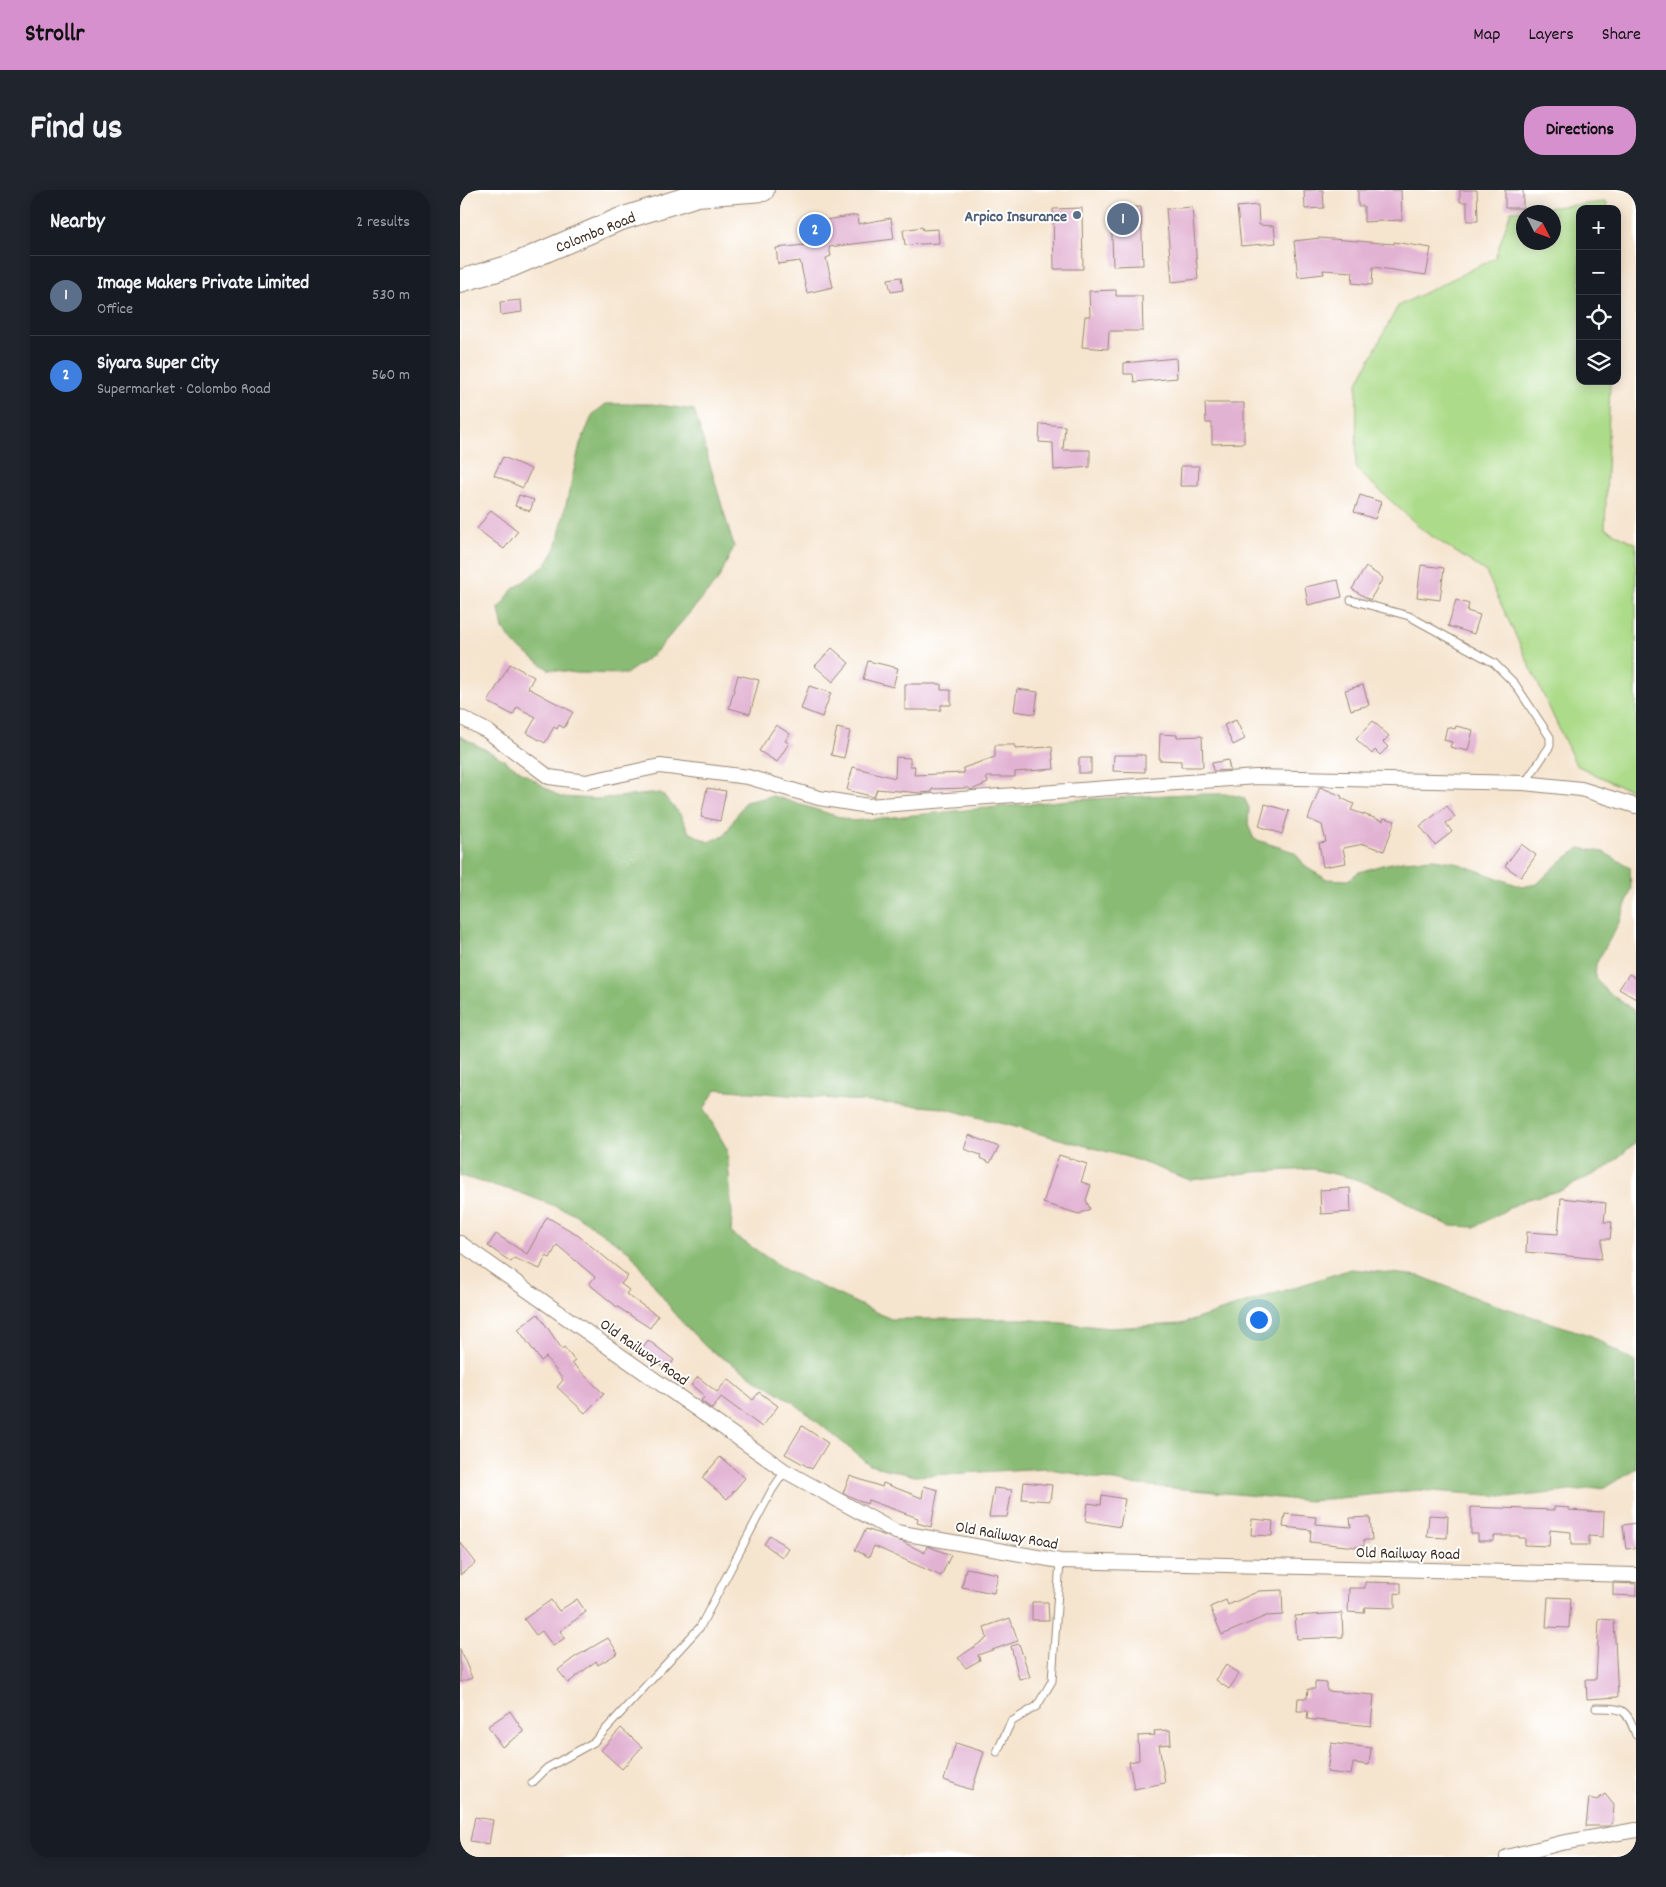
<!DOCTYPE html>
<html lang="en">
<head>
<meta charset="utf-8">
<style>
	body { margin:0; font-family:Dekko,sans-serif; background:#20242c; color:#f1f3f6 }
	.controls { position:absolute; right:15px; top:15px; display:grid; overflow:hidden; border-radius:10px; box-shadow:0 2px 12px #0003 }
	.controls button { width:45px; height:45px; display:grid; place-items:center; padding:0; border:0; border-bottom:1px solid #363941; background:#171b24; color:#f1f3f6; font:25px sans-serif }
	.compass { position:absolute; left:1056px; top:15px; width:45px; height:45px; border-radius:50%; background:#171b24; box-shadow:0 2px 12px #0003; rotate:132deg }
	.you { position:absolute; left:798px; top:1129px; width:18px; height:18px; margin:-12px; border:4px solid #fff; border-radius:50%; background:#1a73e8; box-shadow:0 0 0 8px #1a73e833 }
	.badge { display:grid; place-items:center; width:32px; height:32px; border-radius:50%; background:#d690ce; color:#fff; font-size:16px; font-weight:700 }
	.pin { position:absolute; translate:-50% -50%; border:2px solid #fff; box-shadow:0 1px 5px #0006 }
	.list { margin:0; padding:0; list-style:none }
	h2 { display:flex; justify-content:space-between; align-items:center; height:65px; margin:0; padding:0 20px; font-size:21px }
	h2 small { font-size:16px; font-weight:400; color:#9ea1a6 }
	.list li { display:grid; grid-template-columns:32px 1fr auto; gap:15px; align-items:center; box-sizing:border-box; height:80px; padding:0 20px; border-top:1px solid #363941 }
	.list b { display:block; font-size:19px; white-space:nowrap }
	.list p { margin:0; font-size:16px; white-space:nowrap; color:#9ea1a6 }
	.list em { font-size:16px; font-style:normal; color:#9ea1a6 }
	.icon { flex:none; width:28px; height:28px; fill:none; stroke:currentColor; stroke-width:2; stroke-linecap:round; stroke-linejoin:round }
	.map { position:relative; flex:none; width:1176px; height:1667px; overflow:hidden; border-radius:20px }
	header { display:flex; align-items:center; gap:30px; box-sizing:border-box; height:70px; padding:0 25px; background:#d690ce; color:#111 }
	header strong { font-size:24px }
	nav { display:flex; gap:28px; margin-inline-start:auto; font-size:18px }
	.intro { display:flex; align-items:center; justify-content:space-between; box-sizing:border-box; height:120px; padding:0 30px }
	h1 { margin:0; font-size:35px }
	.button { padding:12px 22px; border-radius:20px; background:#d690ce; color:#111; font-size:18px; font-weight:700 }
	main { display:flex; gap:30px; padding:0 30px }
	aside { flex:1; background:#171b24; border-radius:20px; box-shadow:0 2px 12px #0003 }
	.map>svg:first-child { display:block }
</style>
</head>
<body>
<header>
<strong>Strollr</strong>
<nav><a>Map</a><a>Layers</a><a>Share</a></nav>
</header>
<div class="intro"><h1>Find us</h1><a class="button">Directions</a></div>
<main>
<aside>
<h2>Nearby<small>2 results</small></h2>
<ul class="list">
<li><span class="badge" style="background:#5c6f8a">1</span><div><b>Image Makers Private Limited</b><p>Office</p></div><em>530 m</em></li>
<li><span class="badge" style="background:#3f7fe0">2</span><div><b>Siyara Super City</b><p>Supermarket · Colombo Road</p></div><em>560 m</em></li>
</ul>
</aside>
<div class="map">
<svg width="1176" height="1667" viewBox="0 0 1176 1667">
	<rect width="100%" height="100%" fill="#fff"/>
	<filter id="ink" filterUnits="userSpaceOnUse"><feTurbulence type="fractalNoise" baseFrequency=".02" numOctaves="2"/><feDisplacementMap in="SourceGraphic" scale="10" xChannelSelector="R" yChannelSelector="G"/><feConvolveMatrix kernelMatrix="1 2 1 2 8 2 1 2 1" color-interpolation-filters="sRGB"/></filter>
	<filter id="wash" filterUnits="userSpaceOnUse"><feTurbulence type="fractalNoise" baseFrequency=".0096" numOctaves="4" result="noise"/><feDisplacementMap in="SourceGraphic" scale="20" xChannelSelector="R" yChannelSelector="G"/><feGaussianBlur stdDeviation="1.12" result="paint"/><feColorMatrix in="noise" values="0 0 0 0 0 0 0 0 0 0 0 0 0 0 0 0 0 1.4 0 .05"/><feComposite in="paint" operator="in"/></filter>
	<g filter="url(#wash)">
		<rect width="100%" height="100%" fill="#f5e4ce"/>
		<path fill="#acdb89" stroke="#748254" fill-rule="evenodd" d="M1147,12V19H1120V191H1150L1145,338L1176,354V600L1159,596L1116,575L1026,382L964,341L896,279L897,194L938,116L1035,68L1051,21ZM1064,22H1094V52H1064Z"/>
		<g fill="#89bb75" stroke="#62724a">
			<polygon points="146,214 192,214 234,220 274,357 258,390 194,464 166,484 116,483 88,479 55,455 43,439 39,419 52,400 86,375 96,358 120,254 133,224"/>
			<polygon points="0,546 39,567 100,607 136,609 201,603 220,624 229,642 248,652 264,646 285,612 313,606 392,631 610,610 727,604 769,604 784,608 789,618 788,635 794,649 834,662 847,678 866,689 888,690 899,682 922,675 942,671 973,669 994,672 1062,697 1077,694 1100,672 1120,658 1143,662 1170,677 1171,700 1160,731 1136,774 1135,787 1145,800 1176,822 1176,952 1146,978 1102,1000 1064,1010 1015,1037 991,1036 966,1025 929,1001 892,988 852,979 794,982 730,990 671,968 483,918 256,899 244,919 267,959 272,1024 271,1043 327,1081 431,1129 564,1129 649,1138 721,1134 891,1079 960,1086 1021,1110 1132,1146 1176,1173 1176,1278 1146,1297 1055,1307 958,1300 850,1311 670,1294 585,1278 455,1286 410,1275 333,1212 247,1158 217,1127 170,1062 113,1023 58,1002 0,986"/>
		</g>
		<g id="blocks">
			<g fill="#e2b2d3">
				<polygon points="844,0 863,0 864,18 845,19"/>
				<polygon points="898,0 941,0 942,30 904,32 904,16 898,16"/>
				<polygon points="1000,0 1017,0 1018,31 1007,31 1007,12 1000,12"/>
				<rect x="1045" y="0" width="18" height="18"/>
				<polygon points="798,15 799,35 814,36 816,53 781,56 777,17"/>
				<polygon points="681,17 683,75 653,76 651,18"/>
				<polygon points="732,17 738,89 712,92 706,19"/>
				<polygon points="622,18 623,79 594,79 593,19"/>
				<polygon points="397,25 398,34 431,28 434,49 369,57 371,66 366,68 373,97 347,103 340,71 318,74 316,58 345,55 340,34"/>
				<polygon points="462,37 463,40 478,39 479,53 445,55 443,40"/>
				<polygon points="860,48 934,54 934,52 971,58 966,85 913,77 912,95 892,93 893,82 863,80 864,84 838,87 834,51"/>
				<polygon points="441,87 443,100 431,102 428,89"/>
				<polygon points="656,100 656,106 682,106 683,141 649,141 648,159 622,157 625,126 630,126 629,101"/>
				<polygon points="61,110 62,122 41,125 40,112"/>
				<polygon points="716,168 717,188 674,192 673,184 664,184 664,173"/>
				<polygon points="745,213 784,213 784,253 752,254 752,233 746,233"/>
				<polygon points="580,234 605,236 603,260 630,260 630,277 594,280 593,253 579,252"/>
				<polygon points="43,267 71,279 63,298 34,285"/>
				<polygon points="721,276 739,276 738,296 720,296"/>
				<polygon points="59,305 74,310 70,321 55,316"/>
				<polygon points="900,305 921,312 915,329 894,322"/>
				<polygon points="31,320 58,341 44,359 17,339"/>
				<polygon points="961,375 984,378 980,410 957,407"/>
				<polygon points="906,377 923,388 910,410 892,399"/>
				<polygon points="878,390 882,407 848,415 845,397"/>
				<polygon points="996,410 1009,414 1007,421 1020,425 1014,444 988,436"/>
				<polygon points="372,458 389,473 373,492 355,476"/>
				<polygon points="408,471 438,478 433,497 403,489"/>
				<polygon points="50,474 74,487 68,498 113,522 104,538 99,535 97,539 94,537 85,553 67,543 76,527 57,517 53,525 28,512"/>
				<polygon points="278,485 299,490 290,524 269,518"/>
				<polygon points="445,494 481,494 481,500 491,500 491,515 481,515 481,520 445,520"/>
				<polygon points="903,495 909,515 891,520 885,500"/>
				<polygon points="349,496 371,503 362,527 341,519"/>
				<polygon points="557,499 578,502 575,524 554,521"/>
				<polygon points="776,530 785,549 773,555 764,535"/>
				<polygon points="913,531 929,546 923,552 928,557 920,565 915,560 912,564 896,549"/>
				<polygon points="316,535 330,544 325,551 329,553 317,572 299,561"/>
				<polygon points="996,536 1013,540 1008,561 990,557 992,552 984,550 987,537 995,539"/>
				<polygon points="377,538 390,541 384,568 371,565"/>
				<polygon points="700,544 717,545 717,547 742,546 743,577 721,577 721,571 699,570"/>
				<polygon points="535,555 555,555 555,559 592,557 594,579 555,582 555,587 526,587 528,593 511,600 509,598 472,599 472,602 460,603 417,599 414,607 387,600 393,577 435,588 436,567 450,568 450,576 455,576 454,585 504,583 503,578 535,567"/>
				<polygon points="654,565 685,565 685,582 653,581"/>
				<rect x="619" y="568" width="12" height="15"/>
				<polygon points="768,570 770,580 753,581 752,573"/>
				<polygon points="860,597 882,606 881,608 894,614 891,620 923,631 924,628 935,631 924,661 904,654 883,658 886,673 863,677 859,653 866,652 862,635 848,629"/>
				<polygon points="247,598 266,601 260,631 241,627"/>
				<polygon points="805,614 829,621 822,644 799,636"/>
				<polygon points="987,616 995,627 986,633 992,642 975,655 960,636"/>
				<polygon points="1061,654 1076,665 1061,687 1045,676"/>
				<polygon points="1169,784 1176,788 1176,809 1159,799"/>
				<polygon points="509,945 539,957 530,973 520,968 521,965 504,959"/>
				<polygon points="599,965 627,974 621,992 631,995 626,1010 630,1019 619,1024 583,1013"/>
				<polygon points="890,998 891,1022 861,1024 860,1000"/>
				<polygon points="1101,1008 1146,1013 1144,1032 1152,1032 1150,1049 1142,1049 1141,1069 1066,1062 1067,1042 1098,1044"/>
				<polygon points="87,1027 115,1043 168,1086 161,1094 169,1100 166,1104 198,1126 190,1138 156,1116 129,1094 135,1087 97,1055 90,1068 86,1066 80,1079 54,1068 51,1072 28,1056 36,1044 67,1064"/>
				<polygon points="78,1124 102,1159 104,1157 115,1171 112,1173 144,1204 125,1223 97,1197 103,1190 86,1167 81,1171 58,1139"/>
				<polygon points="188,1150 214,1170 206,1180 181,1160"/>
				<polygon points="238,1187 257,1202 268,1189 293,1210 299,1202 318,1216 302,1237 261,1207 252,1219 241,1211 245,1206 231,1195"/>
				<polygon points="342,1236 368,1253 352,1279 325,1264"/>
				<polygon points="260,1267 285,1288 267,1309 242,1288"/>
				<polygon points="390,1286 422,1297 423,1293 462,1308 464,1296 478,1300 471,1337 457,1333 458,1328 408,1310 407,1314 383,1303"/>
				<polygon points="564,1292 592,1295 590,1311 562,1309"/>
				<polygon points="534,1298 552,1300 547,1327 529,1327"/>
				<polygon points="642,1305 665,1309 660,1337 625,1331 628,1313 641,1315"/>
				<polygon points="1011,1317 1094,1320 1094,1317 1109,1318 1108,1320 1144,1322 1143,1347 1129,1346 1129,1355 1111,1355 1111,1342 1090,1340 1089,1356 1065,1355 1065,1348 1059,1348 1059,1346 1034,1346 1034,1351 1018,1351 1018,1344 1011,1344"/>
				<polygon points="825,1324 856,1327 855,1334 891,1337 890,1328 910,1327 912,1350 904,1350 904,1356 895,1357 850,1352 851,1340 823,1337"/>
				<polygon points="969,1325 988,1326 987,1348 967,1347"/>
				<polygon points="792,1329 813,1331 812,1346 791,1345"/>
				<polygon points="1176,1333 1176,1358 1166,1359 1163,1335"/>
				<polygon points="406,1339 443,1352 465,1363 467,1356 491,1365 481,1386 414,1356 409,1367 395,1360"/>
				<polygon points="310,1345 328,1358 322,1367 304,1354"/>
				<polygon points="0,1352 16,1373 0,1385"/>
				<polygon points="506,1378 538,1384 534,1403 502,1397"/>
				<polygon points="905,1392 941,1393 941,1404 935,1403 935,1418 905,1417 904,1423 888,1422 889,1398 905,1398"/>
				<polygon points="1153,1393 1176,1394 1176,1406 1153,1405"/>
				<polygon points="822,1400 823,1425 806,1426 762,1445 750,1417 766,1410 768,1415 799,1401"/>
				<polygon points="1088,1407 1111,1408 1109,1438 1086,1437"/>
				<polygon points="117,1409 126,1422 100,1441 105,1448 93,1456 82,1441 76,1445 64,1429 91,1410 99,1421"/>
				<polygon points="572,1412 588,1412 589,1430 572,1430"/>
				<polygon points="882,1423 883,1447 837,1449 835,1426"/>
				<polygon points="550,1428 558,1451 518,1465 520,1470 506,1478 498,1468 527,1448 524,1437"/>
				<polygon points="1139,1429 1154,1430 1158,1507 1127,1509 1126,1489 1136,1489"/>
				<polygon points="148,1448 158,1463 138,1475 136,1471 108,1493 98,1480 115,1467"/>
				<polygon points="559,1454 570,1487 559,1489 551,1456"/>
				<polygon points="0,1459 12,1488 0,1492"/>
				<polygon points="766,1475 779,1484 769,1499 756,1490"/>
				<polygon points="855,1492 867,1493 867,1501 914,1505 911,1536 847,1529 848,1521 837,1521 838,1508 847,1508 848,1499 855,1499"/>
				<polygon points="50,1521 64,1542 42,1557 28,1536"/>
				<polygon points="161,1538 182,1557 162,1579 141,1560"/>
				<polygon points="710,1540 711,1554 699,1555 705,1593 674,1599 669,1572 679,1570 678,1546 695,1545 694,1541"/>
				<polygon points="496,1553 524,1562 512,1600 484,1590"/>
				<polygon points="871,1553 911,1558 909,1575 893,1573 891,1585 867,1582"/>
				<polygon points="1145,1604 1154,1615 1153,1630 1150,1636 1126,1636 1129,1608 1137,1610"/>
				<polygon points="15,1627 33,1630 29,1654 10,1651"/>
			</g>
		</g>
	</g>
	<g filter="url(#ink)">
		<use href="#blocks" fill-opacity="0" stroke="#988776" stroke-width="1"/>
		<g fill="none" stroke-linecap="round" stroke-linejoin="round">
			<g stroke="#988776" stroke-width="9">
				<g id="service">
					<polyline points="891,410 949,426 1034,473 1055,494 1090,547 1090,556 1065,593"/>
					<path d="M1136,1518C1164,1518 1166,1518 1176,1545"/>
					<polyline points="537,1562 551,1532 577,1516 592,1491 600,1371"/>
					<polyline points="72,1593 87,1578 134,1552 240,1437 312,1300 325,1281"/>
				</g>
			</g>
			<g stroke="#988776" stroke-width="16">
				<g id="minor">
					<polyline points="0,527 27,541 89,587 126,592 200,576 288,587 359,608 408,616 796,587 1064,593 1121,599 1176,616"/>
					<polyline points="0,1053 325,1281 436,1342 600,1371 1176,1385"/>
					<polyline points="1047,1667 1101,1653 1176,1640"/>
				</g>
			</g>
			<g stroke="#988776" stroke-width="24">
				<polyline id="trunk" points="0,91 51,76 158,30 237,5 303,0"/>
			</g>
			<use href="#service" stroke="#fff" stroke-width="7"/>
			<use href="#minor" stroke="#fff" stroke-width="14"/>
			<use href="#trunk" stroke="#fff" stroke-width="22"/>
		</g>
	</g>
	<circle fill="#5c6f8a" stroke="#fff" stroke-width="2" cx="617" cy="25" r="5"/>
	<g text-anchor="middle" stroke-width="4" stroke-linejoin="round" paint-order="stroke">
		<g font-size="16" font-weight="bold" fill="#4e5e75" stroke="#fff" text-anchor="end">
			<text x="607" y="31">Arpico Insurance</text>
		</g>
		<g font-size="16" fill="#3b2a1e" stroke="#fff">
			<text transform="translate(135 41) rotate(-22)" y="6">Colombo Road</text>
			<text transform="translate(185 1161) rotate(35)" y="6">Old Railway Road</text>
			<text transform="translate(547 1344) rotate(10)" y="6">Old Railway Road</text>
			<text transform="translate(948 1362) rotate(1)" y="6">Old Railway Road</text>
		</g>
	</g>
</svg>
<div class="controls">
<button>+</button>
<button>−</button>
<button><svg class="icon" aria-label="locate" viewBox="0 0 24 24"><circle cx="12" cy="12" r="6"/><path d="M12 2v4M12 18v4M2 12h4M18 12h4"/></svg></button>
<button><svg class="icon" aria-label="layers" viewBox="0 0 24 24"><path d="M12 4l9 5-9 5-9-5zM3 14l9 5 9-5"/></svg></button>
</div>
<svg class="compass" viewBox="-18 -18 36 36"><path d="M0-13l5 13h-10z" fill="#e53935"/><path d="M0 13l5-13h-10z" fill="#9ea1a6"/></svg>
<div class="you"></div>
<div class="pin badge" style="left:663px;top:29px;background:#5c6f8a">1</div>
<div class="pin badge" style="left:355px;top:40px;background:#3f7fe0">2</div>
</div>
</main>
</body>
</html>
